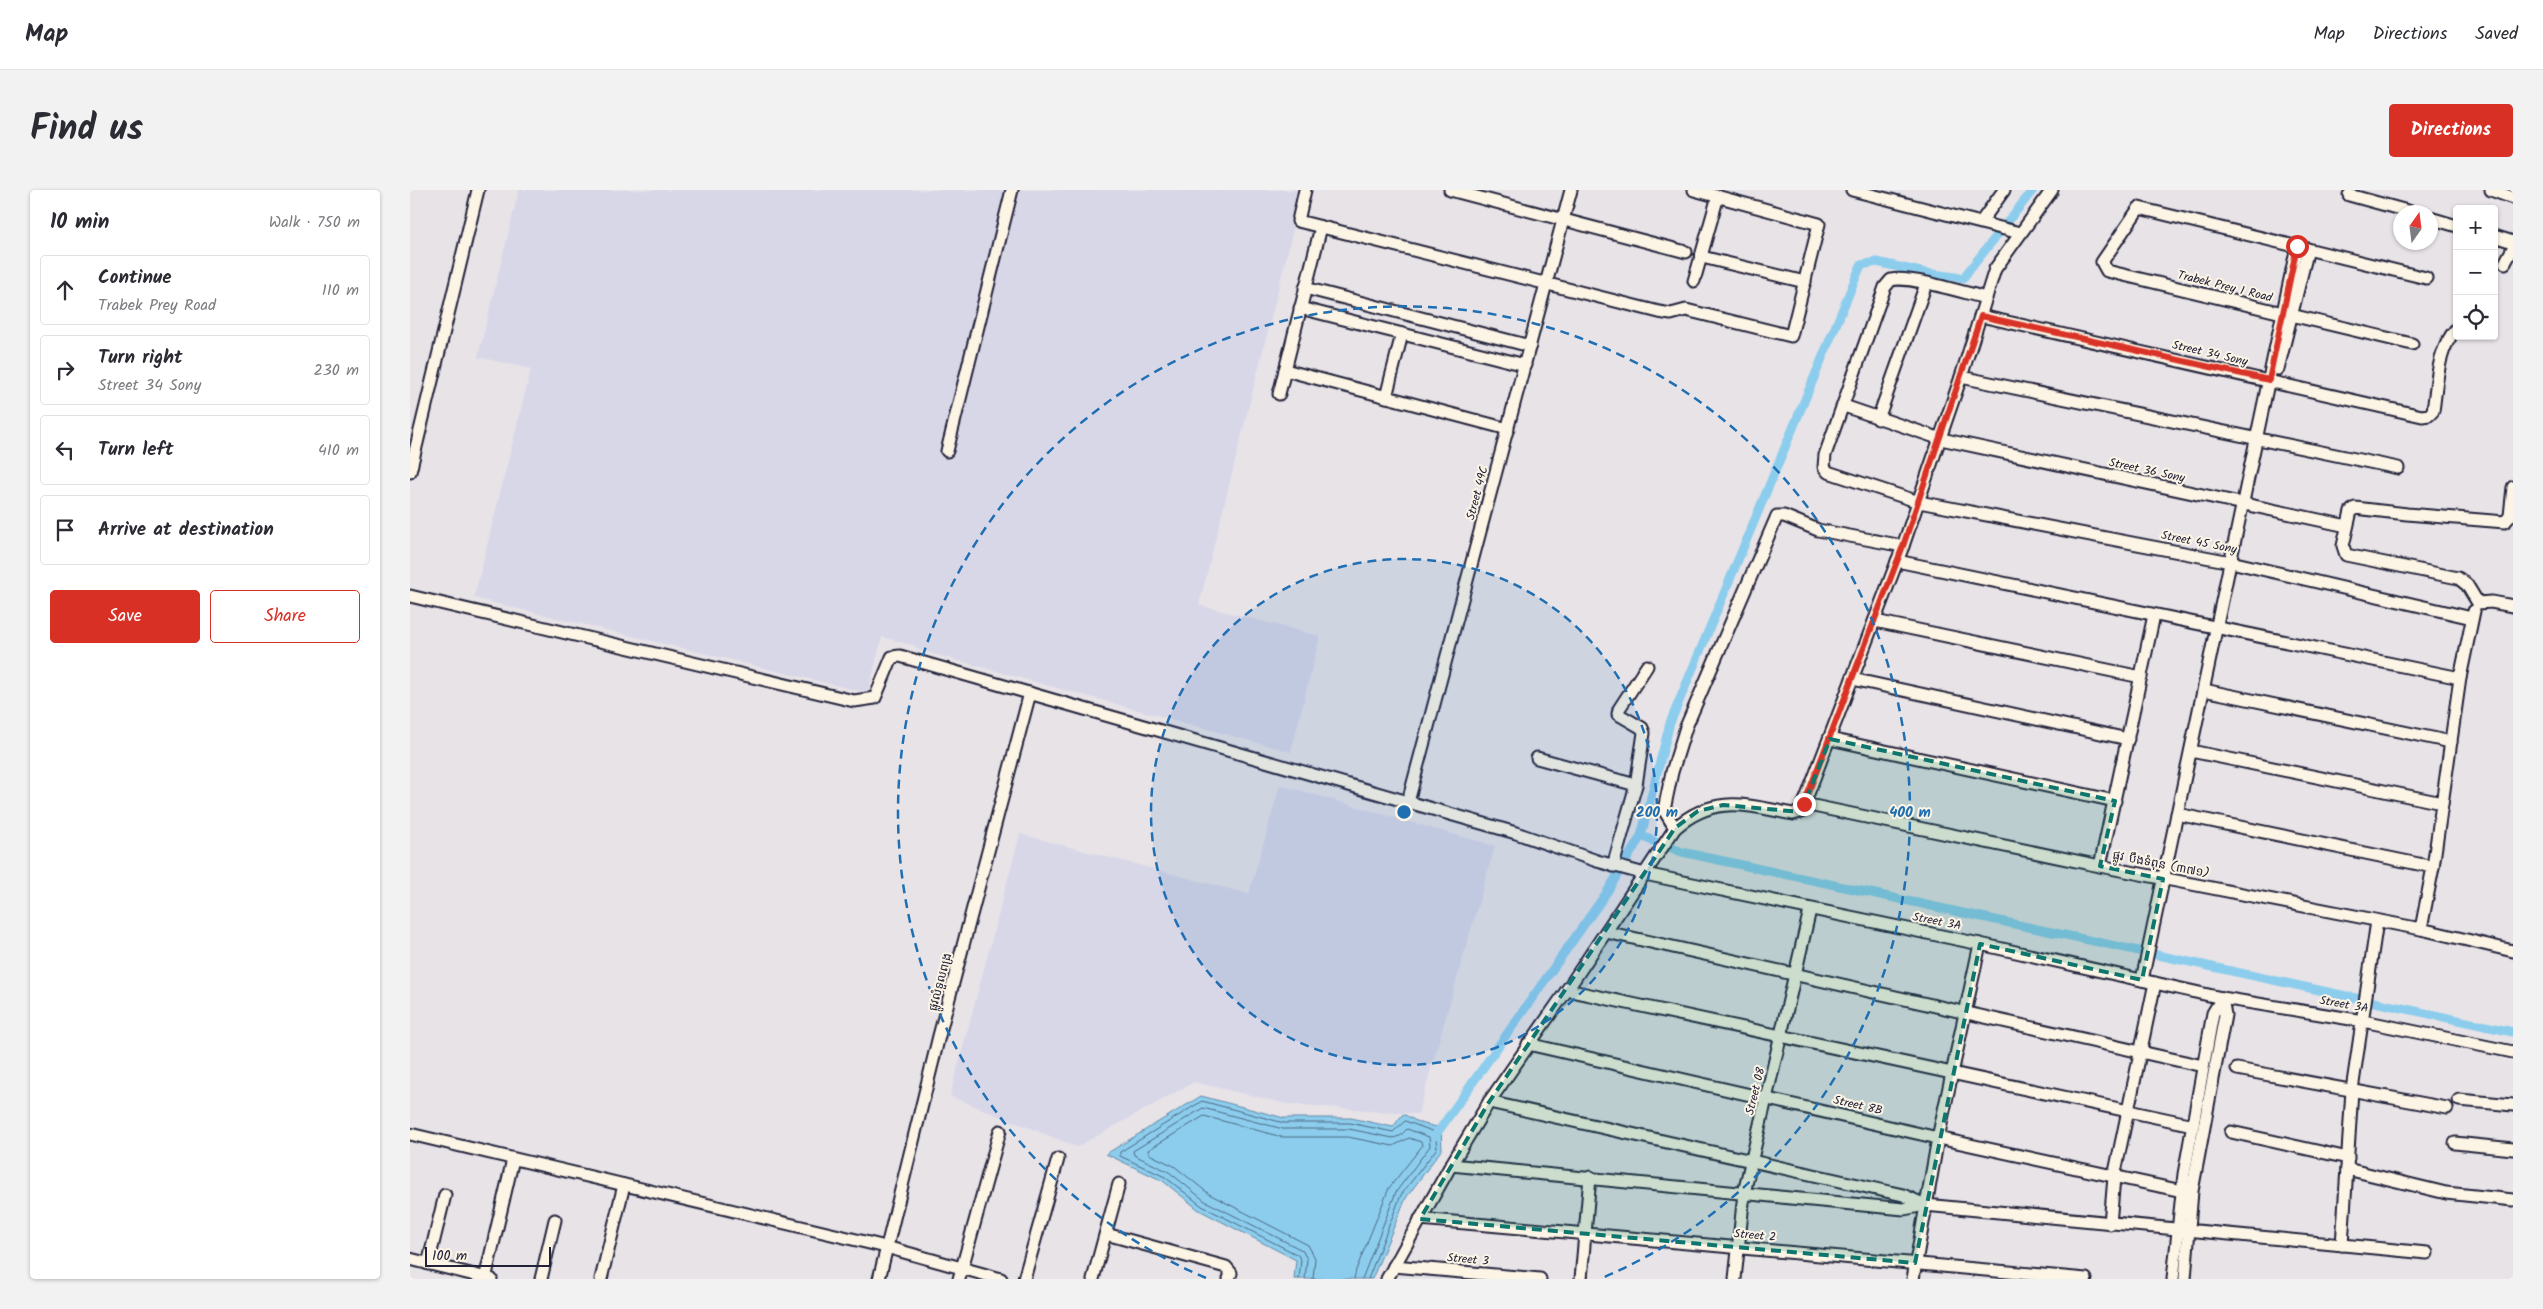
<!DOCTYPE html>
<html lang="en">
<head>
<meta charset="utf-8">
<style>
	body { margin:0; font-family:Kalam,"Noto Sans Khmer",sans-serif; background:#f2f2f3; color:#2b2b33 }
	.controls { position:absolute; right:15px; top:15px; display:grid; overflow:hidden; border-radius:5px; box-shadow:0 1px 4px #0004 }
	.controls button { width:45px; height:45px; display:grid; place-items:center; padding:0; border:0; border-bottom:1px solid #e1e1e2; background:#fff; color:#2b2b33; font:25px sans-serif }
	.compass { position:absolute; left:1983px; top:15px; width:45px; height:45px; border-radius:50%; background:#fff; box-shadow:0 1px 4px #0004; rotate:14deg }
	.scale { position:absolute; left:15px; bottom:12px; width:126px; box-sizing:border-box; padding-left:5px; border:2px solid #22223b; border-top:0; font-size:14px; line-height:18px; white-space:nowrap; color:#22223b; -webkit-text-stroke:4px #fcf5e5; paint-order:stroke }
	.stop { position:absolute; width:15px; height:15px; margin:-11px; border:4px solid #d93025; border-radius:50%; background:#fff }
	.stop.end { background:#d93025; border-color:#fff; box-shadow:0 1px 5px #0008 }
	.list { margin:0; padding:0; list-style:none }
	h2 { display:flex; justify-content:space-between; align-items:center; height:65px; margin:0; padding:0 20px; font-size:21px }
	h2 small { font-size:16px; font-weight:400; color:#7c7c81 }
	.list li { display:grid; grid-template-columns:32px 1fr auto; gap:15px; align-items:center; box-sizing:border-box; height:70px; margin:0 10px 10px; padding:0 10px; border:1px solid #e1e1e2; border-radius:5px }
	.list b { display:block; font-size:19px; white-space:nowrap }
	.list p { margin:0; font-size:16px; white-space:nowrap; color:#7c7c81 }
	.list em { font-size:16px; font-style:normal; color:#7c7c81 }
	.actions { display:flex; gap:10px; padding:15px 20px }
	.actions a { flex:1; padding:11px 0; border:1px solid #d93025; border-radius:5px; text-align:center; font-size:18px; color:#d93025 }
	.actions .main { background:#d93025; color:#fff }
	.icon { flex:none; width:28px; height:28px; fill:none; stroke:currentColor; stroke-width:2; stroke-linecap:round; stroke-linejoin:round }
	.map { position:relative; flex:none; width:2103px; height:1089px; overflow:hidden; border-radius:5px }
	header { display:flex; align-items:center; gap:30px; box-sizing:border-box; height:70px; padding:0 25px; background:#fff; border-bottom:1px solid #e1e1e2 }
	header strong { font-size:24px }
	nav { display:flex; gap:28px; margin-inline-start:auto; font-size:18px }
	.intro { display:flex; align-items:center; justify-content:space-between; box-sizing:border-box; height:120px; padding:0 30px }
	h1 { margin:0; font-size:35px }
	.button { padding:12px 22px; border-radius:5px; background:#d93025; color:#fff; font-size:18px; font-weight:700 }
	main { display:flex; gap:30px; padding:0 30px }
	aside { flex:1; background:#fff; border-radius:5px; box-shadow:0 1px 4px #0004 }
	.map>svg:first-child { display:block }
</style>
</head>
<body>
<header>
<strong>Map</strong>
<nav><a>Map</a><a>Directions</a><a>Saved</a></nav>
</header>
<div class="intro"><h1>Find us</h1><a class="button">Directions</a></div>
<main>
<aside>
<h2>10 min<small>Walk · 750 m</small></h2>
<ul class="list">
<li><svg class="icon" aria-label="ahead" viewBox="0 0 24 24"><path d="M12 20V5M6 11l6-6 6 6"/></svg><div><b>Continue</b><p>Trabek Prey Road</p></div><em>110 m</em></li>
<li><svg class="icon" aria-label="right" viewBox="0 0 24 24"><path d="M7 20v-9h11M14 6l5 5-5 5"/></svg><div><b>Turn right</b><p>Street 34 Sony</p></div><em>230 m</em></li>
<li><svg class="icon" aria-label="left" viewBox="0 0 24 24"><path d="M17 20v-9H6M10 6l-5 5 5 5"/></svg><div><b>Turn left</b></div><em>410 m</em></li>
<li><svg class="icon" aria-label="arrive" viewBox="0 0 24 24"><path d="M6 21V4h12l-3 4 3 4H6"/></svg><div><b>Arrive at destination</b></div></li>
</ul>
<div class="actions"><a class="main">Save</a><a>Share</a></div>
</aside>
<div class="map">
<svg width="2103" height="1089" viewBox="0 0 2103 1089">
	<rect width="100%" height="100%" fill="#e7e3e7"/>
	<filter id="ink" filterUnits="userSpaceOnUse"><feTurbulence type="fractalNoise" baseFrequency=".02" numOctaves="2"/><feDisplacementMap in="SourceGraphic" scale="10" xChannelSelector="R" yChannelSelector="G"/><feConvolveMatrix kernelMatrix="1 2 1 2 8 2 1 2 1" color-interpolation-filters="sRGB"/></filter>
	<g filter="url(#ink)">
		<g fill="#d8d7e8">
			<polygon points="109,0 893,0 789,415 910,446 881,562 509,460 503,455 472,447 458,503 64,408 121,179 68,167"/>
			<polygon points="870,595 1085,656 1008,924 877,914 784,892 667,957 540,906 610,644 839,704"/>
		</g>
		<polygon fill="#8ccded" stroke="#6289a6" points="791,906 874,928 941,928 983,937 993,924 1010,933 1031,938 1032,959 996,1008 962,1089 884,1089 886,1070 789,1020 753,991 696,964"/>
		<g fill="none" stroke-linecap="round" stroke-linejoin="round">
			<g stroke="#4c6682" stroke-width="1">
				<polyline points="889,1089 891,1070 888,1065 792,1016 755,987 710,966 710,962 792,911 874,933 940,933 983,942 995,931 1025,942 1027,958 991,1005 958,1089"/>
				<polyline points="895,1089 897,1069 892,1060 795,1011 759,982 724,965 723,961 793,918 873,939 939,939 983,948 990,946 997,939 1019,947 1020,956 986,1002 952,1089"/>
				<polyline points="903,1089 905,1068 898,1055 799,1004 764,976 739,964 738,960 794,926 872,947 938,947 983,956 999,948 1011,952 1012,956 979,998 946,1080 944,1089"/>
			</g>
			<g stroke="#8ccded" stroke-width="9">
				<polyline points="1231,646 1272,662 2103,842"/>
				<polyline points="1025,946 1197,702 1231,646 1260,533 1451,75 1467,72 1515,83 1553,88 1623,0"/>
			</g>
			<g stroke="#22223b" stroke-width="15">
				<g id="minor">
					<polyline points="895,0 888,31 1249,122 1261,124 1276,120 1381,146 1409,34 1284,0"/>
					<polyline points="1040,0 1276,62"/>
					<polyline points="1442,0 1610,43"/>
					<polyline points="2081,0 2103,8"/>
					<polyline points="1939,5 2001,22"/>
					<polyline points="2020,28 2047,36"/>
					<polyline points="1571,32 1594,0"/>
					<polyline points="2084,46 2103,52"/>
					<polyline points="1292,67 1395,92"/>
					<polyline points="2095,73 2103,58"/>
					<polyline points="1284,91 1308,6"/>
					<polyline points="895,98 1120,156"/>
					<path d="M1576,108C1555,103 1499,85 1481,90L1475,97L1415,265L1414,277L1418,282L1509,312L1821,372L2062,428"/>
					<polyline points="890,118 1115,175"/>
					<path d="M1571,126L2012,226L2019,225L2023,221C2027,194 2027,159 2047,138"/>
					<polyline points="2002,154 1697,81 1692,72 1729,18 2016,88"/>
					<polyline points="1868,179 1898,59"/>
					<polyline points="875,180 1098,239"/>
					<polyline points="1551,187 1988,278"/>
					<polyline points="869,204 911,37"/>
					<polyline points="976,207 992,144"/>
					<polyline points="1434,216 1531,249 1937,336"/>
					<polyline points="1468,229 1516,94"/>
					<polyline points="537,261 602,0"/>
					<polyline points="0,282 68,0"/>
					<polyline points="1487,371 2050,488"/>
					<polyline points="0,406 444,511 465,508 482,467 490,466 1106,643 1187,671 1235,684 1570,754 1812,808 1953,831 2103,862"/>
					<polyline points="2068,413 2057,395 2048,388 1936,365 1933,356 1941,321 1945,318 1997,324 2095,332 2100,326 2103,297"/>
					<polyline points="2068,413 2081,412 2103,416"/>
					<polyline points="1465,431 1731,487"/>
					<polyline points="1442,489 1718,549"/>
					<polyline points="1794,500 2041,552"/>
					<polyline points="1420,549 1705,611"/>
					<polyline points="1781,561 2032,613"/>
					<polyline points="1127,568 1226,595 1203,676"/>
					<polyline points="1226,595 1234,543 1232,538 1208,524 1209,519 1237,476"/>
					<polyline points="998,612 1161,0"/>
					<polyline points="1394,614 1690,676 2011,739 2103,761"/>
					<polyline points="1767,624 2023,677"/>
					<polyline points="1265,638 1254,620 1262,582 1276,537 1367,326 1374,326 1408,340 1493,356"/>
					<polyline points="1690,676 1744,425"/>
					<polyline points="2011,739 2023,677 2050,488 2064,421"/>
					<polyline points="1196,742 1793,876"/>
					<polyline points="1732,790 1887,56"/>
					<polyline points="1157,800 1783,935"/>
					<polyline points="1118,854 1528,948 1772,1001"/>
					<polyline points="1827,879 2037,918"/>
					<polyline points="2049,910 2103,915"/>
					<polyline points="1079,912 1493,1005 1515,1015"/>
					<polyline points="1821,942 1938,968"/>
					<polyline points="0,944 476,1057 591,1089"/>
					<polyline points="2045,953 2103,959"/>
					<polyline points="1041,975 1494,1019 1515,1015 2017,1063"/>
					<polyline points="1937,979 2036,1003 2103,1010"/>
					<polyline points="1010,1029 1676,1089"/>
					<polyline points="1700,1034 1704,987 1745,793"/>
					<polyline points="696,1044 816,1077 821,1083 819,1089"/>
					<polyline points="1932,1055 1942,900 1967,731"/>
					<polyline points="0,1069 81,1089"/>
					<polyline points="18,1074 35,1005"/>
					<polyline points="984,1076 1130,1089"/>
					<polyline points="75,1089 103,969"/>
					<polyline points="131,1089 145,1030"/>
					<polyline points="191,1089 214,995"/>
					<polyline points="469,1089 529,846 620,503"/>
					<polyline points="549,1089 590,941"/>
					<polyline points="614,1089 648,969"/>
					<polyline points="683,1089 709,994"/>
					<path d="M977,1089L1041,975L1079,912L1157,800L1265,638C1304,604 1335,615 1383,624L1391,622L1493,356L1551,187L1585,79L1642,0"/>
					<polyline points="1171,1089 1180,987"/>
					<polyline points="1325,1089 1334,1003 1400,720"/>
					<polyline points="1503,1089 1528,948 1570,754"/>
					<polyline points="1763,1089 1774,984 1803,823 1812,808"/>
					<polyline points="1775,1089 1782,1001 1815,825 1812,808"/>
				</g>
			</g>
			<use href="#minor" stroke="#fcf5e5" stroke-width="11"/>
		</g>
	</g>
	<g fill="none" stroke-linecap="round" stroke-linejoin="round" filter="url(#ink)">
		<polyline stroke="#d93025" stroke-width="6" points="1394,614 1493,356 1571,126 1859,190 1887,56"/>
	</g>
	<path fill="#0f766e" fill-opacity="0.2" stroke="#0f766e" stroke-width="4" stroke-dasharray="10 6" stroke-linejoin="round" d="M1420,549L1705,611L1690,676L1753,689L1732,790L1570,754L1505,1073L1010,1029L1079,912L1265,638L1288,621L1313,615L1391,622Z"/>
	<circle cx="994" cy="622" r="253" fill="#1f6fb2" fill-opacity=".12"/>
	<g fill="none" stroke="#1f6fb2" stroke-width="2.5" stroke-dasharray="9 6">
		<circle cx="994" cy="622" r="253"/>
		<path d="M796 1088A506 506 0 1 1 1192 1088"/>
	</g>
	<g text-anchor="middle" stroke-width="4" stroke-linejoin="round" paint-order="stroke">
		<g font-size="12" fill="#22223b" stroke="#fcf5e5">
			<text transform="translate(1815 96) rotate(14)" y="4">Trabek Prey 1 Road</text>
			<text transform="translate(1800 163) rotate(13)" y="4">Street 34 Sony</text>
			<text transform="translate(1737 280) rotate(12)" y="4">Street 36 Sony</text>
			<text transform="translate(1067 303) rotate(-75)" y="4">Street 49C</text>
			<text transform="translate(1789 352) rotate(11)" y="4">Street 45 Sony</text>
			<text transform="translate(1751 674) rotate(11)" y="4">ផ្លូវ បឹងទំពុន (៣៧១)</text>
			<text transform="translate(1527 731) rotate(11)" y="4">Street 3A</text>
			<text transform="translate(530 792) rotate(-75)" y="4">ផ្លូវលំទួលពង្រ</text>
			<text transform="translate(1934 814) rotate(10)" y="4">Street 3A</text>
			<text transform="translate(1345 901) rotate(-76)" y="4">Street 08</text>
			<text transform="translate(1448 915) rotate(13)" y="4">Street 8B</text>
			<text transform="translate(1345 1045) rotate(5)" y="4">Street 2</text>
			<text transform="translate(1058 1069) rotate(5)" y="4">Street 3</text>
		</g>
	</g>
	<circle cx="994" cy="622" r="8" fill="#1f6fb2" stroke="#fcf5e5" stroke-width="2.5"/>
	<g font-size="15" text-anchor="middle" font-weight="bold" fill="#1f6fb2" stroke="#fcf5e5" stroke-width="4" stroke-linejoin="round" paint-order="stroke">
		<text x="1247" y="627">200 m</text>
		<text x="1500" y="627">400 m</text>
	</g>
</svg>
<div class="controls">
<button>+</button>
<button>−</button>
<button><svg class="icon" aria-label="locate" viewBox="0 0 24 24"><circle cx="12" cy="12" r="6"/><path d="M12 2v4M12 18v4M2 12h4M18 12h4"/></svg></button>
</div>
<svg class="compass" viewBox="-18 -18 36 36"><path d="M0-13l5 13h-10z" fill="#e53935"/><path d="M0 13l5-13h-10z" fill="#7c7c81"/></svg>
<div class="scale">100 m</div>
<div class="stop" style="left:1887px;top:56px"></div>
<div class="stop end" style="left:1394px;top:614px"></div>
</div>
</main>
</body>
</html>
